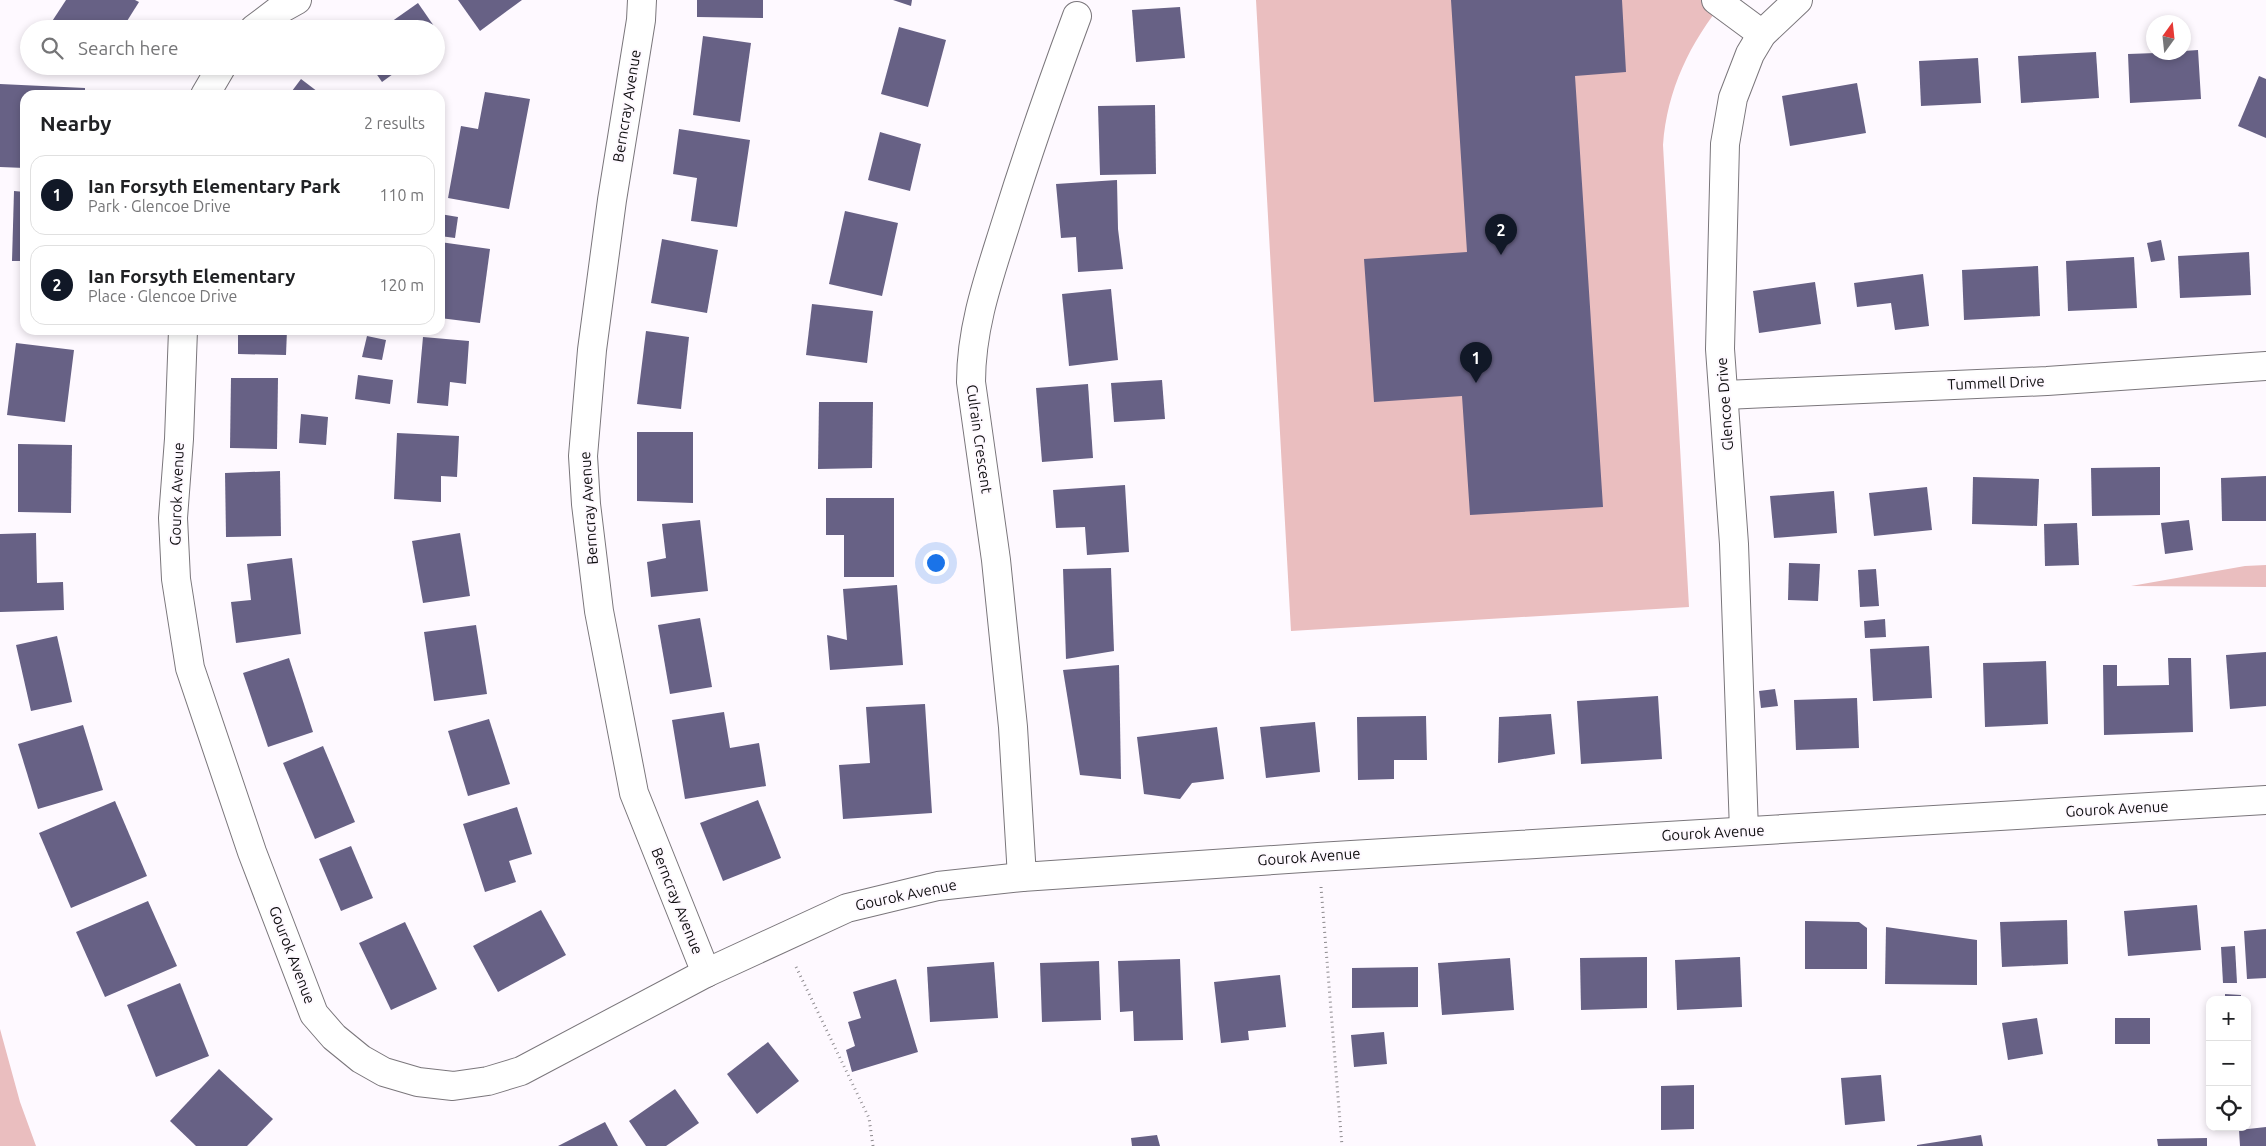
<!DOCTYPE html>
<html lang="en">
<head>
<meta charset="utf-8">
<style>
	body { margin:0; font-family:Ubuntu,sans-serif; background:#f2f2f2; color:#202124 }
	.controls { position:absolute; right:15px; bottom:15px; display:grid; overflow:hidden; border-radius:10px; box-shadow:0 2px 8px #0003 }
	.controls button { width:45px; height:45px; display:grid; place-items:center; padding:0; border:0; border-bottom:1px solid #e0e0e0; background:#fff; color:#202124; font:25px sans-serif }
	.compass { position:absolute; left:2146px; top:15px; width:45px; height:45px; border-radius:50%; background:#fff; box-shadow:0 2px 8px #0003; rotate:15deg }
	.you { position:absolute; left:935px; top:562px; width:18px; height:18px; margin:-12px; border:4px solid #fff; border-radius:50%; background:#1a73e8; box-shadow:0 0 0 8px #1a73e833 }
	.badge { display:grid; place-items:center; width:32px; height:32px; border-radius:50%; background:#111827; color:#fff; font-size:16px; font-weight:700 }
	.pin { position:absolute; translate:-50% -41px; filter:drop-shadow(0 1px 2px #0008) }
	.pin::after { content:''; position:absolute; top:26px; width:18px; height:15px; background:inherit; clip-path:polygon(0 0,100% 0,50% 100%) }
	.list { margin:0; padding:0; list-style:none }
	h2 { display:flex; justify-content:space-between; align-items:center; height:65px; margin:0; padding:0 20px; font-size:21px }
	h2 small { font-size:16px; font-weight:400; color:#757577 }
	.list li { display:grid; grid-template-columns:32px 1fr auto; gap:15px; align-items:center; box-sizing:border-box; height:80px; margin:0 10px 10px; padding:0 10px; border:1px solid #e0e0e0; border-radius:15px }
	.list b { display:block; font-size:19px; white-space:nowrap }
	.list p { margin:0; font-size:16px; white-space:nowrap; color:#757577 }
	.list em { font-size:16px; font-style:normal; color:#757577 }
	.icon { flex:none; width:28px; height:28px; fill:none; stroke:currentColor; stroke-width:2; stroke-linecap:round; stroke-linejoin:round }
	.map { position:relative; flex:none; width:2266px; height:1146px; overflow:hidden }
	.search { position:absolute; background:#fff; box-shadow:0 2px 8px #0003; left:20px; top:20px; width:425px; height:55px; display:flex; align-items:center; gap:12px; box-sizing:border-box; padding:0 18px; border-radius:28px; color:#757577; font-size:19px }
	.panel { position:absolute; background:#fff; box-shadow:0 2px 8px #0003; left:20px; top:90px; width:425px; height:245px; border-radius:15px }
	.map>svg:first-child { display:block }
</style>
</head>
<body>
<div class="map">
<svg width="2266" height="1146" viewBox="0 0 2266 1146">
	<rect width="100%" height="100%" fill="#fef9ff"/>
	<g fill="#eabebf">
		<path d="M1256,0H1725C1690,42 1667,90 1663,145L1689,607L1291,631Z"/>
		<polygon points="2266,565 2266,587 2131,586 2245,566"/>
		<polygon points="0,1029 20,1102 36,1146 0,1146"/>
	</g>
	<g fill="#676185">
		<polygon points="66,0 135,0 139,2 122,29 47,29"/>
		<polygon points="458,0 522,0 480,31"/>
		<polygon points="697,0 763,0 763,18 697,17"/>
		<polygon points="893,0 912,0 911,6"/>
		<polygon points="1451,0 1622,0 1626,72 1575,76 1603,507 1470,515 1462,396 1374,402 1364,259 1467,252"/>
		<polygon points="418,3 436,29 381,29"/>
		<polygon points="1180,7 1185,58 1136,62 1132,10"/>
		<polygon points="899,27 946,40 928,107 881,94"/>
		<polygon points="703,36 751,43 740,122 693,115"/>
		<polygon points="2198,50 2201,99 2130,103 2128,54 2184,52 2184,51"/>
		<polygon points="2096,52 2099,98 2021,103 2018,56"/>
		<polygon points="1978,58 1981,103 1921,106 1919,61"/>
		<polygon points="371,66 404,66 382,82"/>
		<polygon points="2259,76 2266,79 2266,138 2238,126"/>
		<polygon points="301,79 322,95 289,95"/>
		<polygon points="1857,83 1866,133 1790,146 1782,96"/>
		<polygon points="0,84 85,88 85,95 25,95 25,168 0,167"/>
		<polygon points="485,92 530,99 509,209 448,198 461,126 478,129"/>
		<polygon points="1155,105 1156,174 1100,175 1098,106"/>
		<polygon points="679,129 750,140 737,227 691,221 697,178 673,174"/>
		<polygon points="880,132 921,144 910,191 868,180"/>
		<polygon points="1117,180 1118,229 1123,269 1078,272 1076,237 1061,238 1056,184"/>
		<polygon points="14,191 25,192 25,261 12,261"/>
		<polygon points="845,211 898,223 882,296 829,284"/>
		<polygon points="440,214 458,217 455,238 440,236"/>
		<polygon points="662,239 718,250 707,313 651,303"/>
		<polygon points="2161,240 2165,260 2151,262 2147,243"/>
		<polygon points="440,242 490,249 480,323 440,318"/>
		<polygon points="2249,252 2251,295 2180,298 2178,256"/>
		<polygon points="2134,257 2137,308 2068,311 2066,261"/>
		<polygon points="2038,266 2040,316 1964,320 1962,270"/>
		<polygon points="1923,274 1929,326 1895,330 1891,303 1857,307 1854,283"/>
		<polygon points="1815,282 1821,324 1759,333 1753,291"/>
		<polygon points="1111,289 1118,360 1069,366 1062,294"/>
		<polygon points="812,304 873,311 867,363 806,355"/>
		<polygon points="238,330 287,330 286,355 238,354"/>
		<polygon points="646,331 689,337 681,409 637,404"/>
		<polygon points="367,336 386,340 382,360 362,357"/>
		<polygon points="423,337 469,341 466,384 450,382 448,406 417,403"/>
		<polygon points="16,343 74,350 65,422 7,415"/>
		<polygon points="358,375 393,380 390,404 355,399"/>
		<polygon points="231,378 278,378 277,449 230,448"/>
		<polygon points="1162,380 1165,419 1114,422 1111,383"/>
		<polygon points="1088,384 1093,458 1042,462 1036,388"/>
		<polygon points="819,402 873,402 872,468 818,469"/>
		<polygon points="301,414 328,417 326,445 299,443"/>
		<polygon points="637,432 693,432 693,503 637,501"/>
		<polygon points="397,433 459,436 457,477 441,476 441,502 394,499"/>
		<polygon points="18,444 72,445 71,513 18,512"/>
		<polygon points="2160,467 2160,515 2092,516 2091,468"/>
		<polygon points="280,471 281,536 226,537 225,473"/>
		<polygon points="2266,476 2266,521 2222,521 2221,478"/>
		<polygon points="1973,477 2039,479 2037,526 1972,524"/>
		<polygon points="1125,485 1129,552 1087,555 1085,527 1056,528 1053,490"/>
		<polygon points="1927,487 1932,530 1874,536 1869,493"/>
		<polygon points="1834,491 1837,533 1774,538 1770,496"/>
		<polygon points="826,498 894,498 894,577 844,577 844,535 826,535"/>
		<polygon points="700,520 708,591 651,597 647,562 666,558 662,524"/>
		<polygon points="2189,520 2193,550 2165,554 2161,523"/>
		<polygon points="2077,523 2079,565 2045,566 2044,524"/>
		<polygon points="36,533 37,583 63,582 64,610 0,612 0,534"/>
		<polygon points="460,533 470,596 423,603 412,541"/>
		<polygon points="292,558 301,634 236,643 231,602 251,600 247,564"/>
		<polygon points="1789,563 1820,564 1818,601 1788,600"/>
		<polygon points="1111,568 1114,651 1066,659 1063,569"/>
		<polygon points="1876,569 1879,606 1860,607 1858,570"/>
		<polygon points="897,585 903,665 830,670 827,635 847,640 843,589"/>
		<polygon points="700,618 712,687 670,694 658,625"/>
		<polygon points="1885,619 1886,637 1865,638 1864,621"/>
		<polygon points="476,625 487,694 434,701 424,632"/>
		<polygon points="57,636 72,702 31,711 16,645"/>
		<polygon points="1929,646 1932,698 1873,701 1870,649"/>
		<polygon points="2266,652 2266,706 2230,709 2226,655"/>
		<polygon points="289,658 313,732 268,747 243,673"/>
		<polygon points="2168,658 2191,658 2193,732 2104,735 2103,665 2117,665 2117,686 2169,685"/>
		<polygon points="2046,661 2048,724 1985,727 1983,663"/>
		<polygon points="1119,665 1121,779 1080,775 1063,670"/>
		<polygon points="1775,689 1778,706 1761,708 1759,691"/>
		<polygon points="1658,696 1662,759 1581,764 1577,701"/>
		<polygon points="1857,698 1859,748 1796,750 1794,700"/>
		<polygon points="925,704 932,813 843,819 839,765 870,763 866,707"/>
		<polygon points="724,712 730,748 759,743 766,786 685,799 672,720"/>
		<polygon points="1551,714 1555,754 1498,763 1499,717"/>
		<polygon points="1426,716 1427,760 1394,760 1394,779 1358,780 1357,717"/>
		<polygon points="489,719 510,784 468,796 448,731"/>
		<polygon points="1315,722 1320,772 1266,778 1260,727"/>
		<polygon points="83,725 103,790 38,809 18,744"/>
		<polygon points="1217,727 1224,779 1192,783 1180,799 1144,794 1137,737"/>
		<polygon points="323,746 355,822 315,839 283,763"/>
		<polygon points="758,800 781,858 723,881 700,823"/>
		<polygon points="115,801 147,876 71,908 39,833"/>
		<polygon points="517,807 532,854 509,861 516,882 485,892 463,824"/>
		<polygon points="351,846 373,898 341,911 319,859"/>
		<polygon points="148,901 177,966 105,997 76,932"/>
		<polygon points="2197,905 2201,950 2128,956 2124,911"/>
		<polygon points="541,910 566,955 498,992 473,946"/>
		<polygon points="2067,920 2068,964 2002,967 2000,922"/>
		<polygon points="1805,921 1859,922 1867,928 1867,969 1805,969"/>
		<polygon points="405,922 437,989 391,1010 359,943"/>
		<polygon points="1886,927 1977,940 1977,985 1885,984"/>
		<polygon points="2266,929 2266,978 2247,979 2244,931"/>
		<polygon points="2235,946 2237,983 2223,983 2221,947"/>
		<polygon points="1647,957 1647,1008 1581,1010 1580,958"/>
		<polygon points="1740,957 1742,1007 1677,1010 1675,960"/>
		<polygon points="1510,958 1514,1010 1442,1015 1438,963"/>
		<polygon points="1180,959 1183,1040 1134,1041 1133,1011 1120,1012 1118,961"/>
		<polygon points="1099,961 1101,1020 1042,1022 1040,963"/>
		<polygon points="994,962 998,1018 930,1022 927,967"/>
		<polygon points="1418,967 1418,1007 1352,1008 1352,968"/>
		<polygon points="1280,975 1286,1027 1248,1031 1249,1040 1221,1043 1214,982"/>
		<polygon points="896,979 918,1052 852,1072 846,1050 855,1046 848,1022 861,1018 853,992"/>
		<polygon points="180,983 209,1056 156,1077 127,1005"/>
		<polygon points="2225,994 2241,995 2241,1000 2225,1000"/>
		<polygon points="2037,1018 2043,1054 2008,1060 2002,1023"/>
		<rect x="2115" y="1018" width="35" height="26"/>
		<polygon points="1384,1032 1387,1064 1354,1067 1351,1035"/>
		<polygon points="768,1042 799,1081 757,1114 727,1074"/>
		<polygon points="219,1069 273,1119 247,1146 196,1146 170,1121"/>
		<polygon points="1881,1075 1885,1121 1845,1125 1841,1078"/>
		<polygon points="1694,1085 1694,1129 1661,1130 1661,1086"/>
		<polygon points="675,1089 699,1123 666,1146 646,1146 629,1121"/>
		<polygon points="605,1122 618,1146 558,1146"/>
		<polygon points="2266,1127 2266,1146 2240,1146 2239,1130"/>
		<polygon points="1157,1135 1160,1146 1132,1146 1131,1138"/>
		<polygon points="1981,1135 1983,1146 1917,1146 1917,1145"/>
		<polygon points="2207,1138 2207,1146 2158,1146 2157,1139"/>
	</g>
	<g fill="none" stroke-linecap="round" stroke-linejoin="round">
		<g stroke="#7a767b" stroke-width="30">
			<g id="minor">
				<polyline points="642,0 641,20 612,200 592,350 583,456 586,504 599,611 634,793 706,973"/>
				<polyline points="1716,0 1762,34"/>
				<polyline points="254,29 279,10 297,0"/>
				<polyline points="205,95 222,66"/>
				<polyline points="183,330 179,439 173,518 176,579 190,668 252,852 314,1014 334,1037 361,1059 384,1072 418,1082 453,1086 488,1081 521,1071 706,973 847,908 938,886 1022,877 1318,857 2266,800"/>
				<polyline points="1725,395 2047,381 2266,366"/>
				<polyline points="1744,831 1734,544 1720,349 1725,144 1733,98 1750,54 1762,34 1798,0"/>
				<path d="M1022,877L1013,727L996,560L971,382C971,327 989,277 1005,226C1027,155 1051,86 1077,16"/>
			</g>
		</g>
		<g stroke="#8c898d" stroke-width="3" stroke-dasharray="1 4" stroke-linecap="butt">
			<polyline points="1321,887 1342,1146"/>
			<polyline points="796,967 869,1118 873,1146"/>
		</g>
		<use href="#minor" stroke="#fff" stroke-width="28"/>
	</g>
	<g text-anchor="middle" stroke-width="4" stroke-linejoin="round" paint-order="stroke">
		<g font-size="15" fill="#100f11" stroke="#fef9ff">
			<text transform="translate(627 106) rotate(-81)" y="5">Berncray Avenue</text>
			<text transform="translate(1996 383) rotate(-2)" y="5">Tummell Drive</text>
			<text transform="translate(1725 404) rotate(-94)" y="5">Glencoe Drive</text>
			<text transform="translate(979 439) rotate(82)" y="5">Culrain Crescent</text>
			<text transform="translate(177 494) rotate(-88)" y="5">Gourok Avenue</text>
			<text transform="translate(589 508) rotate(-94)" y="5">Berncray Avenue</text>
			<text transform="translate(2117 809) rotate(-3)" y="5">Gourok Avenue</text>
			<text transform="translate(1713 833) rotate(-3)" y="5">Gourok Avenue</text>
			<text transform="translate(1309 857) rotate(-4)" y="5">Gourok Avenue</text>
			<text transform="translate(906 895) rotate(-12)" y="5">Gourok Avenue</text>
			<text transform="translate(677 901) rotate(68)" y="5">Berncray Avenue</text>
			<text transform="translate(292 955) rotate(69)" y="5">Gourok Avenue</text>
		</g>
	</g>
</svg>
<div class="controls">
<button>+</button>
<button>−</button>
<button><svg class="icon" aria-label="locate" viewBox="0 0 24 24"><circle cx="12" cy="12" r="6"/><path d="M12 2v4M12 18v4M2 12h4M18 12h4"/></svg></button>
</div>
<svg class="compass" viewBox="-18 -18 36 36"><path d="M0-13l5 13h-10z" fill="#e53935"/><path d="M0 13l5-13h-10z" fill="#757577"/></svg>
<div class="you"></div>
<div class="pin badge" style="left:1476px;top:383px">1</div>
<div class="pin badge" style="left:1501px;top:255px">2</div>
<div class="search"><svg class="icon" aria-label="search" viewBox="0 0 24 24"><circle cx="10" cy="10" r="6"/><path d="M15 15l6 6"/></svg>Search here</div>
<section class="panel">
<h2>Nearby<small>2 results</small></h2>
<ul class="list">
<li><span class="badge">1</span><div><b>Ian Forsyth Elementary Park</b><p>Park · Glencoe Drive</p></div><em>110 m</em></li>
<li><span class="badge">2</span><div><b>Ian Forsyth Elementary</b><p>Place · Glencoe Drive</p></div><em>120 m</em></li>
</ul>
</section>
</div>
</body>
</html>
